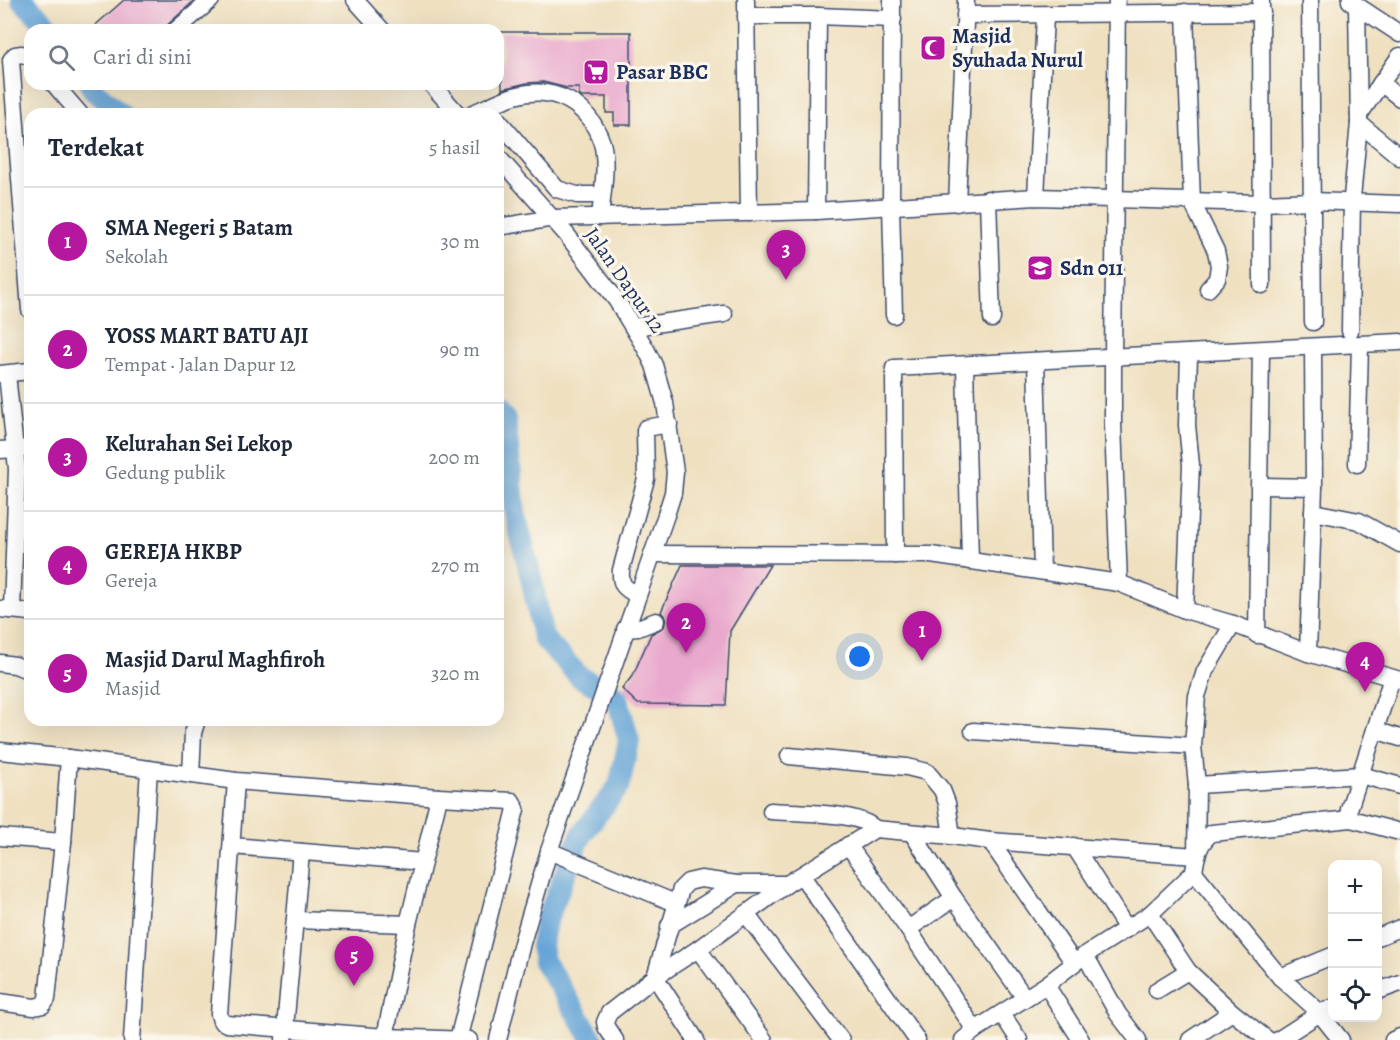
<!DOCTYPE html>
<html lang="id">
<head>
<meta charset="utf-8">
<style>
	body { margin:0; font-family:Alegreya,serif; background:#f6f6f7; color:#1f2937 }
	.controls { position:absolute; right:18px; bottom:18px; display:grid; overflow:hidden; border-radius:12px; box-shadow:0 6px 24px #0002 }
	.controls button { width:54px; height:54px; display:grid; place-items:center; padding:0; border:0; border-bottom:2px solid #e0e1e3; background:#fff; color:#1f2937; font:30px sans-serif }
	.you { position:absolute; left:860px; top:657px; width:21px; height:21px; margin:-15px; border:4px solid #fff; border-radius:50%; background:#1a73e8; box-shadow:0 0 0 9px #1a73e833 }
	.badge { display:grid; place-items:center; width:39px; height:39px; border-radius:50%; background:#b5179e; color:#fff; font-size:20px; font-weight:700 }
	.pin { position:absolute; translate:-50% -50px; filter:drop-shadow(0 2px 3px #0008) }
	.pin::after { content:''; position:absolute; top:32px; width:21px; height:18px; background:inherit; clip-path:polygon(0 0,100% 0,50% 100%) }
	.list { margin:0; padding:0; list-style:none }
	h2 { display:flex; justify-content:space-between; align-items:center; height:78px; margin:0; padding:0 24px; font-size:26px }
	h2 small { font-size:20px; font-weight:400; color:#747a83 }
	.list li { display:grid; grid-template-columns:39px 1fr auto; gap:18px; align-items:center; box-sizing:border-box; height:108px; padding:0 24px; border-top:2px solid #e0e1e3 }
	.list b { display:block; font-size:22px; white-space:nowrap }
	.list p { margin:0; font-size:20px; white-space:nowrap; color:#747a83 }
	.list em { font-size:20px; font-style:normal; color:#747a83 }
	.icon { flex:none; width:33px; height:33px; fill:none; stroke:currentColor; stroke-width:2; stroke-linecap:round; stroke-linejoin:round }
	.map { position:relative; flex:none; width:1400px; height:1040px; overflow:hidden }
	.search { position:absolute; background:#fff; box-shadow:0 6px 24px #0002; left:24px; top:24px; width:480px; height:66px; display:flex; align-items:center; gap:15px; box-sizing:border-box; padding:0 21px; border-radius:18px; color:#747a83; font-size:22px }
	.panel { position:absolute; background:#fff; box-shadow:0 6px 24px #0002; left:24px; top:108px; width:480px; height:618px; border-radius:18px }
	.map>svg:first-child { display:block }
</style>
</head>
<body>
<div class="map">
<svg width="1400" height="1040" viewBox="0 0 1400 1040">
	<rect width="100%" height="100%" fill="#fbf7ec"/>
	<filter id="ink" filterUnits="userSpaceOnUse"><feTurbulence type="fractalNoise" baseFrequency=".0167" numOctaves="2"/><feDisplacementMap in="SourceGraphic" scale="12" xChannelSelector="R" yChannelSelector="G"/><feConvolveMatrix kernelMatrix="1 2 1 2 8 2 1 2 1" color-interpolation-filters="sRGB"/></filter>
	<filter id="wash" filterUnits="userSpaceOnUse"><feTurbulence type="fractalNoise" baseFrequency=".008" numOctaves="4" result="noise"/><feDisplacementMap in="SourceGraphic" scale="24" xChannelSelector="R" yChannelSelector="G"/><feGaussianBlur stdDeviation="1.35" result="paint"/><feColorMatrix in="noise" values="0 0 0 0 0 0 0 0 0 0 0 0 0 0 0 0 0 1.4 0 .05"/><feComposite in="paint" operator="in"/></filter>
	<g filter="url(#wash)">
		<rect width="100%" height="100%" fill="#efe0c0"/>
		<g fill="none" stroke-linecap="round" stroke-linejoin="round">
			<g stroke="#65a4d7" stroke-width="22">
				<polyline points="22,0 52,30"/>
				<polyline points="90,84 94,91 121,114"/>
				<polyline points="498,412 505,420 515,513 533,586 543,638 580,677 617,697 629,741 619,786 582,834 576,847 546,922 541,946 544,961 593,1040"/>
			</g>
		</g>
		<g id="blocks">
			<g fill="#e9a9cd">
				<polygon points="124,0 195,0 162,30 90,30"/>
				<polygon points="501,32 631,32 631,125 614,125 614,113 606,113 606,97 582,97 579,95 579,88 567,88 543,82 527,83 502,89"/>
				<polygon points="682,565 770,565 730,631 726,705 638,704 622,689 633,675 651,634 664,627 666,618 661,612"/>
			</g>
		</g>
	</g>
	<g filter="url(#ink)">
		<use href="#blocks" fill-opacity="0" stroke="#3b4a6d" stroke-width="1.5"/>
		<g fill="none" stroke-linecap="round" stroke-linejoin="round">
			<g stroke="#3b4a6d" stroke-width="19">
				<g id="minor">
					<polyline points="355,0 382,30"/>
					<polyline points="746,0 749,213"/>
					<polyline points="892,0 891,206 894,315"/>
					<polyline points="1117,0 1113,357 1113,424 1119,583"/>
					<polyline points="1261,0 1262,285"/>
					<polyline points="1310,0 1313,322"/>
					<polyline points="1350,1 1400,34"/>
					<polyline points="1185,12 1192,202 1216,251 1219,266 1217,279 1208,289"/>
					<polyline points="965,15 1262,12"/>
					<polyline points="746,16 818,16 893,19"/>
					<polyline points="176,30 211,0"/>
					<polyline points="30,57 22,54 15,55 11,60 30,310"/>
					<polyline points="1381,83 1400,98"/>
					<polyline points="54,84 80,114"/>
					<polyline points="431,84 458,114"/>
					<path d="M471,114C486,108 500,100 514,96C554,84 589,104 602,143C608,164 602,196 600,217"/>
					<polyline points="1359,115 1400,56"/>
					<polyline points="498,120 557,189 577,195 602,195"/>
					<polyline points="1359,123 1400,157"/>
					<polyline points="498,157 567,235 617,301 646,349 654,365 665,403 675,472 673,493 666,515 549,851 522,943 498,1040"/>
					<polyline points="1036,197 1045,16"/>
					<polyline points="988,199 992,319"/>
					<polyline points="957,203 966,0"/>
					<polyline points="816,211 818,16"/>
					<polyline points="498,227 554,218 816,211 1036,197 1262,203 1312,201 1400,204"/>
					<polyline points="633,327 724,314"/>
					<polyline points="1350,331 1352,198 1359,123 1357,6"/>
					<polyline points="1036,361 1042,571"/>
					<polyline points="965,365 970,561"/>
					<polyline points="0,374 30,371"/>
					<polyline points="7,374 17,469 12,610"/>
					<polyline points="0,450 30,448"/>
					<polyline points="1357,464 1360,345"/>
					<polyline points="1259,486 1314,487"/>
					<polyline points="1313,512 1359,521 1400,544"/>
					<polyline points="652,554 931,555 1119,583 1185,610 1233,624 1308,653 1400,680"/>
					<polyline points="895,555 894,368 1400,342"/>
					<path d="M637,595C624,588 620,585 621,570L646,479L645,431L646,428L669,424"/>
					<polyline points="0,609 30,612"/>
					<polyline points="1185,610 1191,465 1187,425 1189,353"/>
					<polyline points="625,629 638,628 656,621"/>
					<polyline points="1257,635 1261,350"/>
					<polyline points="1308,653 1314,487 1313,347"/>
					<polyline points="0,663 15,665 30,671"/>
					<polyline points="1392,678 1349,809 1351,819 1400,832"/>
					<polyline points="1375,730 1400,738"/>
					<polyline points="973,731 1193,746"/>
					<polyline points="0,751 69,758 236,781 439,797 512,801 516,809 458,1040"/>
					<polyline points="789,756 907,767 927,772 942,790 947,803 952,836"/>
					<polyline points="191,775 193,733 197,720"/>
					<polyline points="236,781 219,1014 221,1021 227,1024 385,1037 469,1040"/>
					<polyline points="1197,785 1361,775 1400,786"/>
					<path d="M771,811C797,813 858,811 875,829"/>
					<polyline points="912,833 954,898 1025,998"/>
					<polyline points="0,837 63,842"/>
					<polyline points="990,841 1074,963"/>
					<polyline points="848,845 908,929 975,1030"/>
					<polyline points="232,846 423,862"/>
					<polyline points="1074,846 1127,929"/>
					<polyline points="549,851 675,903"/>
					<polyline points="1194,872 1280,977 1317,1010 1341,1040"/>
					<polyline points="802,876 917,1040"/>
					<polyline points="746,914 841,1040"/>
					<polyline points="1150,914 1188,971 1232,1012 1268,1040"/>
					<polyline points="295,920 408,924"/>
					<polyline points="669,926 737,884"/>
					<polyline points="908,929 954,898"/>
					<polyline points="1378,937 1400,928"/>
					<polyline points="698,949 764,1040"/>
					<polyline points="1085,955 1118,1014 1138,1040"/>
					<polyline points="1280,977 1332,956"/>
					<polyline points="1046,985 1081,1040"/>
					<polyline points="1157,990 1188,971"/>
					<polyline points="1378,991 1400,983"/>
					<polyline points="0,1002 34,1007 43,1005 47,999 63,842 69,758"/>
					<polyline points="1002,1014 1019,1040"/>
					<polyline points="385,1037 408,924 439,797"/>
					<polyline points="284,1039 301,852"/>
					<polyline points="132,1040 149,769"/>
					<polyline points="615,1040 606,1027 605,1022 609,1013 655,977 698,949 787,884 875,829 952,836 990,841 1196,856 1197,785 1193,746 1197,696 1205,671 1233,624"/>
					<polyline points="696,1040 655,977 681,889 688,882 701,879 737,884 787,884"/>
					<path d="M963,1040L975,1030L1046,985L1085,955L1150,914L1194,872C1196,857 1199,842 1212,833L1351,819"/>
					<polyline points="1190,1040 1232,1012"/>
					<polyline points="1278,1040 1320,1013 1332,1008"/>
					<polyline points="1393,1040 1400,1037"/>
				</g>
			</g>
			<use href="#minor" stroke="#fff" stroke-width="16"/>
		</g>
	</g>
	<defs>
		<g id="mosque-square" transform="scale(1.35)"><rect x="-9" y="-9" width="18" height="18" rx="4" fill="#b5179e" stroke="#fbf7ec"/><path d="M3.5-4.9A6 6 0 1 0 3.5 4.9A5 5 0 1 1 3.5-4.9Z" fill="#fff"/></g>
		<g id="supermarket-square" transform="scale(1.35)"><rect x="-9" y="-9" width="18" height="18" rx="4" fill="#b5179e" stroke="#fbf7ec"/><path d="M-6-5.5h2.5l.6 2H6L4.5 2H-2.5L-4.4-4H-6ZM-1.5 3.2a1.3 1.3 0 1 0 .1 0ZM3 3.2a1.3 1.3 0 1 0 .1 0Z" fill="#fff"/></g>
		<g id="school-square" transform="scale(1.35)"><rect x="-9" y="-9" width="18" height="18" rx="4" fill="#b5179e" stroke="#fbf7ec"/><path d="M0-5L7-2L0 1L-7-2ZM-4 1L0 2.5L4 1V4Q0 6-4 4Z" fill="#fff"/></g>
	</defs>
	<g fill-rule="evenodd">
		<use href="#mosque-square" x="933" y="48"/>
		<use href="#supermarket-square" x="596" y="72"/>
		<use href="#school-square" x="1040" y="268"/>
	</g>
	<g text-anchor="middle" stroke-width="6" stroke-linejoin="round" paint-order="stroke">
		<g font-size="21" font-weight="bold" fill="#1b2f5e" stroke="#fbf7ec" text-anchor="start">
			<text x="952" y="43">Masjid<tspan x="952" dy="24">Syuhada Nurul</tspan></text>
			<text x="616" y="79">Pasar BBC</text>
			<text x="1060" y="275">Sdn 011</text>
		</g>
		<g font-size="21" fill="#1b2f5e" stroke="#fbf7ec">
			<text transform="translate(625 280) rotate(55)" y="7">Jalan Dapur 12</text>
		</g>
	</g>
</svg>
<div class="controls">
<button>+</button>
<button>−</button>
<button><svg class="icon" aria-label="locate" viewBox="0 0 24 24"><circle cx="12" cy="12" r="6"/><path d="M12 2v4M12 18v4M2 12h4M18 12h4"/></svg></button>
</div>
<div class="you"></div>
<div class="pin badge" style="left:922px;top:661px">1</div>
<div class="pin badge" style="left:686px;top:653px">2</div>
<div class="pin badge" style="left:786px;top:280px">3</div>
<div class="pin badge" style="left:1365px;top:692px">4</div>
<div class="pin badge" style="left:354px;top:986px">5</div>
<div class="search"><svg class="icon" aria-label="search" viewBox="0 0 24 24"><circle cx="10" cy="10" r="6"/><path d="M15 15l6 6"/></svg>Cari di sini</div>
<section class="panel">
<h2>Terdekat<small>5 hasil</small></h2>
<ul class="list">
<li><span class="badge">1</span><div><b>SMA Negeri 5 Batam</b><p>Sekolah</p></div><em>30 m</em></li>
<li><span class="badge">2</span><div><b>YOSS MART BATU AJI</b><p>Tempat · Jalan Dapur 12</p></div><em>90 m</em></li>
<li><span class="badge">3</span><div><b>Kelurahan Sei Lekop</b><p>Gedung publik</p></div><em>200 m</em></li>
<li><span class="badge">4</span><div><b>GEREJA HKBP</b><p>Gereja</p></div><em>270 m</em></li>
<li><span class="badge">5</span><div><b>Masjid Darul Maghfiroh</b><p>Masjid</p></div><em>320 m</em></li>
</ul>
</section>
</div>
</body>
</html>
